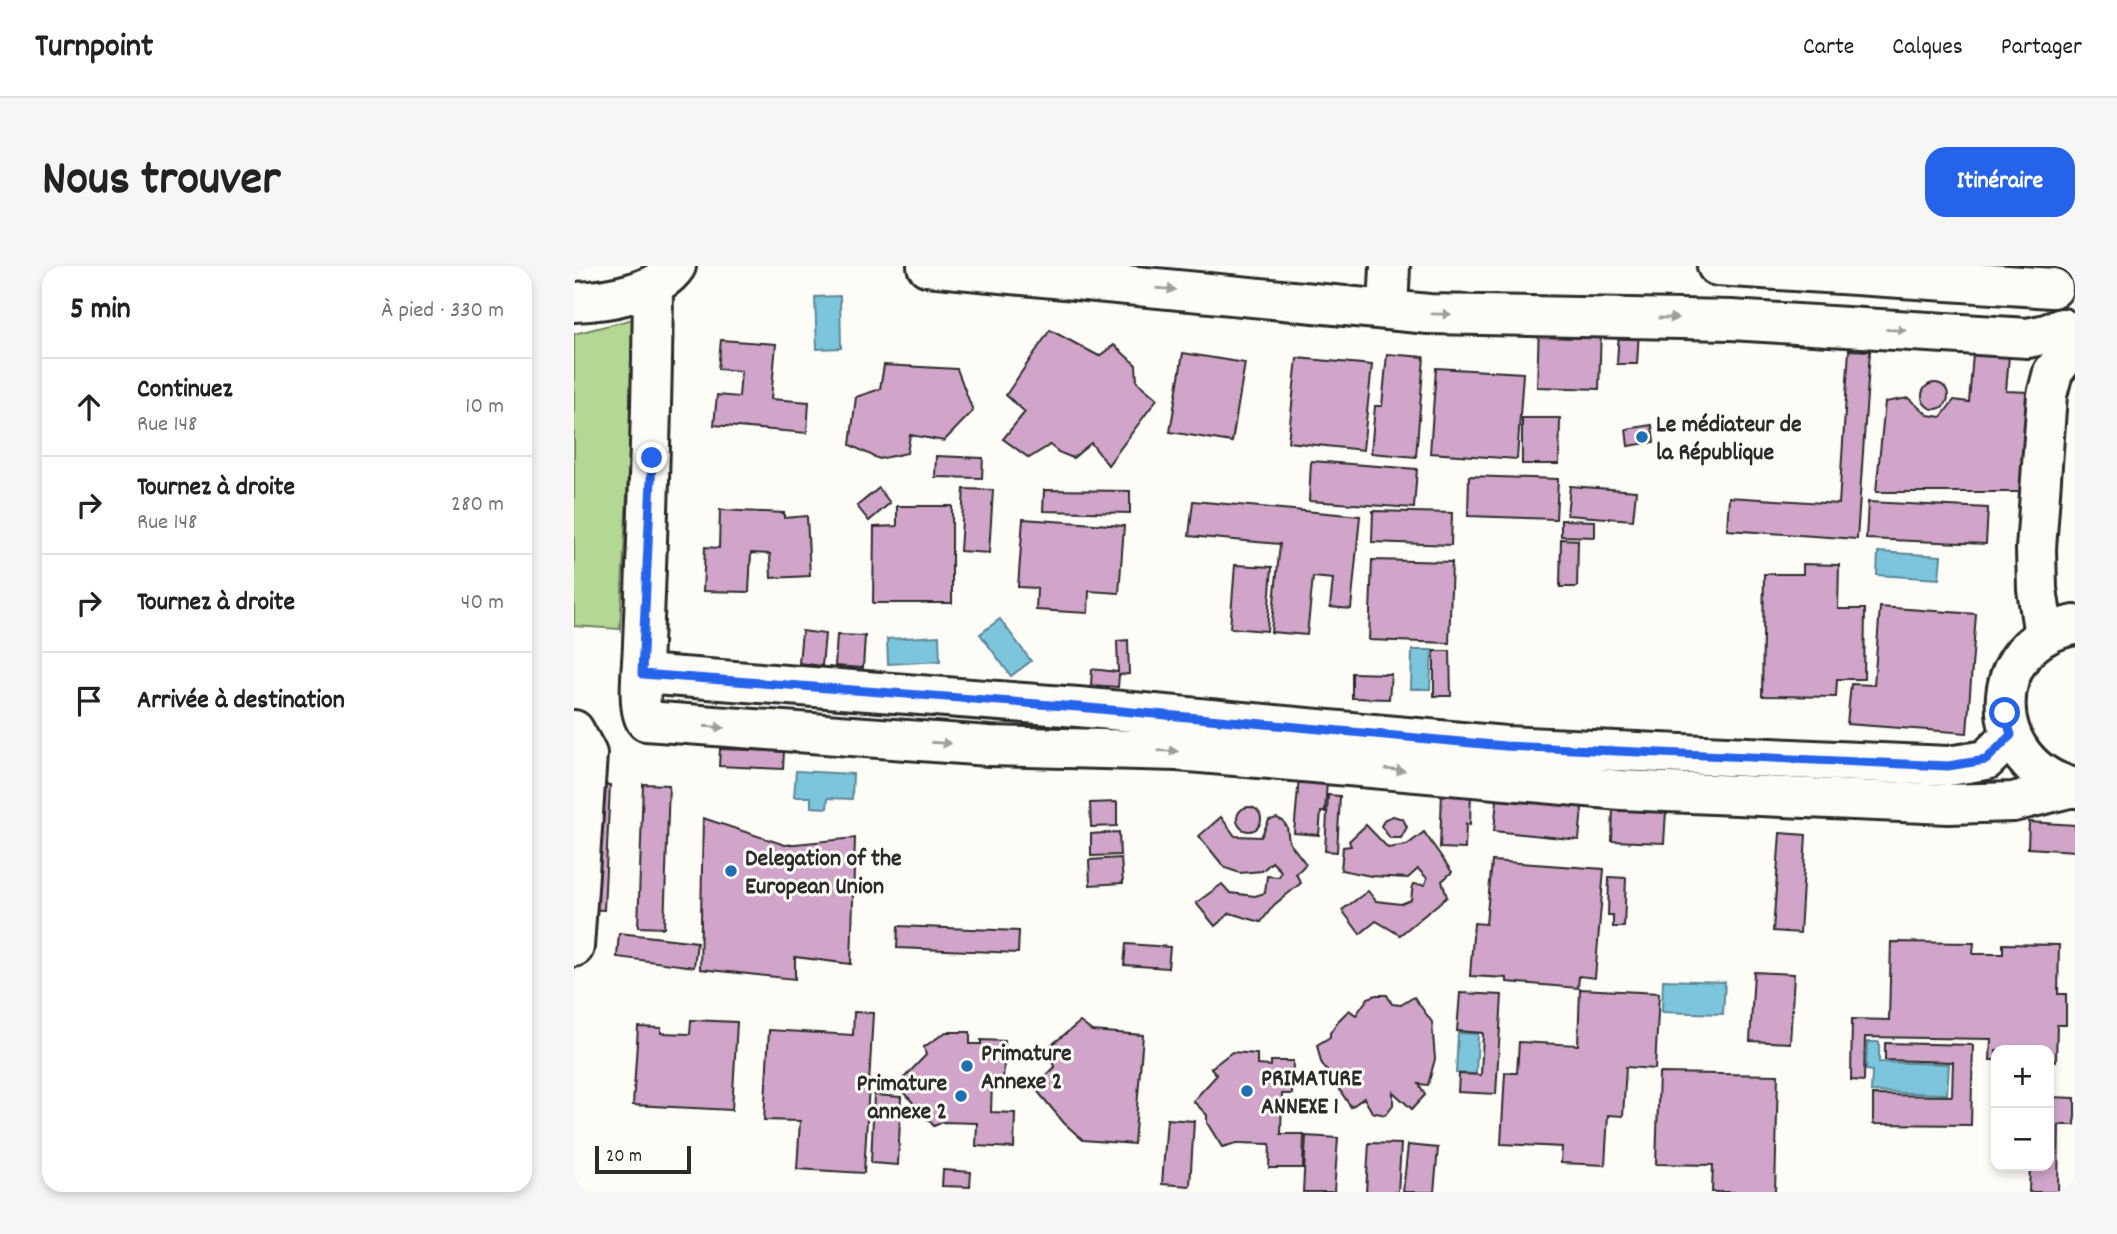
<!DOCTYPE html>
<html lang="fr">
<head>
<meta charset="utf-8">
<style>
	body { margin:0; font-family:Dekko,sans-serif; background:#f6f6f6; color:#222 }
	.controls { position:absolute; right:21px; bottom:21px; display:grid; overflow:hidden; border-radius:14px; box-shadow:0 4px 10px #0003 }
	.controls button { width:63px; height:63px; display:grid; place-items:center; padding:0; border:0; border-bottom:2px solid #e0e0e0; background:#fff; color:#222; font:35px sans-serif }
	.scale { position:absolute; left:21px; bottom:18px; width:96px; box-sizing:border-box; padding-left:7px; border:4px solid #2b2b2b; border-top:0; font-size:19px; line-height:24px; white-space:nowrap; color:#2b2b2b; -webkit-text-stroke:5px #fdfcf7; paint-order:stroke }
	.stop { position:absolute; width:21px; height:21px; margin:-16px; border:5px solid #2563eb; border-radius:50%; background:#fff }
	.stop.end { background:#2563eb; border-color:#fff; box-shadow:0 2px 7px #0008 }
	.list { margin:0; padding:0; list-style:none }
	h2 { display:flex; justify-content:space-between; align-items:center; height:91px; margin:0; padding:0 28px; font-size:30px }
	h2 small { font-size:23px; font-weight:400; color:#767676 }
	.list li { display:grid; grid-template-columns:46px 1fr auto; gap:21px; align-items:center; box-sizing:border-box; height:98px; padding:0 28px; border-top:2px solid #e0e0e0 }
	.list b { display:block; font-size:26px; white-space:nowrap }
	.list p { margin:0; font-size:23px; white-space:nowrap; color:#767676 }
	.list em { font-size:23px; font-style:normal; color:#767676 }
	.icon { flex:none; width:38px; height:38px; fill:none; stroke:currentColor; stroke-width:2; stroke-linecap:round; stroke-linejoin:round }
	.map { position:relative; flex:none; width:1501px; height:926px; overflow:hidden; border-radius:21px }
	header { display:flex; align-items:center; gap:42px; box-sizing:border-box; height:98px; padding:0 35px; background:#fff; border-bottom:2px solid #e0e0e0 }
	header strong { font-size:33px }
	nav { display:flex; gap:38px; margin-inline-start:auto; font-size:24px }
	.intro { display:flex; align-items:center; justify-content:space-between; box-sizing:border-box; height:168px; padding:0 42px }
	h1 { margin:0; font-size:49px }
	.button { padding:18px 32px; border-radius:21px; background:#2563eb; color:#fff; font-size:24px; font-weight:700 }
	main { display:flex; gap:42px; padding:0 42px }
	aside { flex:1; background:#fff; border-radius:21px; box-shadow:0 4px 10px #0003 }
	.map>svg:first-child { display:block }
</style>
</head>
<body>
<header>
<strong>Turnpoint</strong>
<nav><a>Carte</a><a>Calques</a><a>Partager</a></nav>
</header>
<div class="intro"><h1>Nous trouver</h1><a class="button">Itinéraire</a></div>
<main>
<aside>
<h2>5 min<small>À pied · 330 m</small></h2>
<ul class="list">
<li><svg class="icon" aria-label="ahead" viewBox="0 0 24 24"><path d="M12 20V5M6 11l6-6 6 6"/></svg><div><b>Continuez</b><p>Rue 148</p></div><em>10 m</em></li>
<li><svg class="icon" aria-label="right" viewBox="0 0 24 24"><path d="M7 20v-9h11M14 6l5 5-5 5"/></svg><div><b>Tournez à droite</b><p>Rue 148</p></div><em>280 m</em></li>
<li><svg class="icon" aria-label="right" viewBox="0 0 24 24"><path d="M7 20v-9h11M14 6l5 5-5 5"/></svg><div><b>Tournez à droite</b></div><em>40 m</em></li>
<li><svg class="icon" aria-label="arrive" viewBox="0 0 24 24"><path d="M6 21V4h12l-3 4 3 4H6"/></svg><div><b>Arrivée à destination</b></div></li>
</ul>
</aside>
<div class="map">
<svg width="1501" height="926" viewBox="0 0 1501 926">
	<rect width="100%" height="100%" fill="#fdfcf7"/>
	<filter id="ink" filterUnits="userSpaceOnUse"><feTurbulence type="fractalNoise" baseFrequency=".0143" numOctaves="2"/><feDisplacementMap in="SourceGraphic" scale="14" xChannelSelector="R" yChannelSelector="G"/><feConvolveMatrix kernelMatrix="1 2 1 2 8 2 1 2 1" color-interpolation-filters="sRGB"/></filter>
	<g filter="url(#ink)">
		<polygon fill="#b3d893" stroke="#6f825f" stroke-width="2" points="59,53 66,56 68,65 55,187 46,363 0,360 0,68"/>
		<g fill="#7cc5dc" stroke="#5c8795" stroke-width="2">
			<polygon points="266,30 267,82 243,83 241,31"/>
			<polygon points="1304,286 1367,290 1365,313 1303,309"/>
			<polygon points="426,353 457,395 437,410 406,368"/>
			<polygon points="365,370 366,395 314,398 313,373"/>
			<polygon points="838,384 858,384 856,423 837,423"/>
			<polygon points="222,505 279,508 278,533 254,532 253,542 237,541 237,531 220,531"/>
			<polygon points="1089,714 1151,716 1149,748 1088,746"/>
			<polygon points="884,767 904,768 902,808 882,807"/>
			<polygon points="1293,776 1305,776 1305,796 1375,798 1373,828 1297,826 1298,805 1292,804"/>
		</g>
		<g fill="#d0a5c9" stroke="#2b2b2b" stroke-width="2">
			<polygon points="965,59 1027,62 1025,123 963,121"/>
			<polygon points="476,64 525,90 540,79 562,99 563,116 583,133 534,199 517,177 499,192 484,186 476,179 455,192 429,173 451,146 432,129"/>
			<polygon points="1045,64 1065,65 1063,98 1043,98"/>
			<polygon points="147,74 202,78 197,133 235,136 233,167 140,159 143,129 165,131 167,105 144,103"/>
			<polygon points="1275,84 1296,85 1283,273 1153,264 1155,231 1265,238"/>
			<polygon points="609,87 671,97 658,176 596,166"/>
			<polygon points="813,88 850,91 842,191 797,187 801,140 808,140"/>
			<polygon points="1399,88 1435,90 1432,125 1454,126 1448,226 1302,226 1311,136 1334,132 1354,149 1367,151 1380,134 1395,136"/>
			<polygon points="723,92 798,99 789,184 714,176"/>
			<polygon points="310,99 383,103 399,145 370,175 336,169 333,187 305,193 276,179 282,131 306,123"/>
			<polygon points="862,102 949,107 943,193 856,187"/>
			<circle cx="1361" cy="130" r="13"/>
			<polygon points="948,152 986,152 985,198 948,198"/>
			<polygon points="1078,159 1080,176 1054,180 1052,163"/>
			<polygon points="362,190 409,192 408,212 361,211"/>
			<polygon points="737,195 843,203 840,242 735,235"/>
			<polygon points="895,210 984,213 982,253 894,250"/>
			<polygon points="996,220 1062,225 1059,254 993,249"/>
			<polygon points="305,222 316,237 295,255 283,240"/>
			<polygon points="390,223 419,224 415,287 386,285"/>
			<polygon points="470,224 556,225 556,247 469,245"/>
			<polygon points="619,235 786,250 777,343 756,341 759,313 739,311 733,369 697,366 706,278 615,270"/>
			<polygon points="1294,236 1414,242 1412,278 1292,273"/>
			<polygon points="323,240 378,240 378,337 299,337 300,261 323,260"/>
			<polygon points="146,244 210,247 210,252 233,250 236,310 197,312 196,288 177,287 175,326 129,325 131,281 145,282"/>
			<polygon points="799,245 878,247 877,279 798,276"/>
			<polygon points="449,253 550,260 545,327 515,325 514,347 462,344 463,322 444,321"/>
			<polygon points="987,254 1021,255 1021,271 987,270"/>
			<polygon points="987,273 1004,274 1003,321 986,321"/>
			<polygon points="798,294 878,296 875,377 795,374"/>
			<polygon points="1229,298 1265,299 1264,343 1291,343 1290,413 1263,413 1262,431 1188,430 1190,308 1229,308"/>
			<polygon points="661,299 698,301 693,365 656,362"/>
			<polygon points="1306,341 1402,348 1393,467 1273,458 1277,418 1300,419"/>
			<polygon points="228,365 251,368 248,400 225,397"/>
			<polygon points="263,369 291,370 289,402 261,400"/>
			<polygon points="554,374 555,408 545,409 544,421 517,419 518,403 544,406 543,375"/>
			<polygon points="860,385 876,385 877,430 860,430"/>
			<polygon points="778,407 817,408 815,433 778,432"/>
			<polygon points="146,483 210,485 209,503 145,500"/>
			<polygon points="725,511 753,514 751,546 747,546 745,569 720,567"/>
			<polygon points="15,518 36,519 30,644 9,643"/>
			<polygon points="69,518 95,519 90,662 64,661"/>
			<polygon points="924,522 1009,531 1005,574 920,565"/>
			<polygon points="868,525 897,526 896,559 892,558 891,583 866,582"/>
			<polygon points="754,529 766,530 763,586 751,585"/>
			<polygon points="543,536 543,560 517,561 516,537"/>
			<circle cx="675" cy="553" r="12"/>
			<polygon points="1039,542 1092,545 1090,577 1038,575"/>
			<polygon points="819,550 829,553 833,561 827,572 816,572 807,560 811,553"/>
			<polygon points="647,551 661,570 687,571 695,554 703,552 709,555 713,561 715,576 732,598 722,608 727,617 700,639 687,656 656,647 641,660 622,637 648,618 656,627 681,630 691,627 693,610 705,611 707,605 698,596 688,605 666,607 651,602 625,570"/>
			<polygon points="129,552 211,579 281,572 277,698 221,691 221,713 126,703"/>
			<polygon points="1455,556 1501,559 1501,585 1454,582"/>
			<polygon points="792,559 814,582 833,579 850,566 878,606 868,615 873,631 826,669 802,655 786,668 768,644 794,625 802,635 827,638 837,634 839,618 851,619 853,612 844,603 834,612 797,610 767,604 769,581 777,580 775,575"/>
			<polygon points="545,566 546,589 517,590 517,568"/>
			<polygon points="1206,567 1232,569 1226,667 1199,665"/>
			<polygon points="547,592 549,617 516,619 515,594"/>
			<polygon points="918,595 1030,603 1021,712 1005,710 1004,722 933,716 933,712 896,710 900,657 912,658"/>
			<polygon points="1035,611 1052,612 1050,661 1039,661 1039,649 1034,649"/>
			<polygon points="324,660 445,665 444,687 323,682"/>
			<polygon points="45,667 123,676 120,701 43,691"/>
			<polygon points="1317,676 1400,677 1399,688 1429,688 1429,678 1485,679 1484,728 1492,728 1492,759 1483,759 1482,795 1475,794 1475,784 1422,784 1422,794 1416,794 1417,773 1291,771 1290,815 1277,814 1278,753 1315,754"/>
			<polygon points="552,678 596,681 594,702 550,699"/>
			<polygon points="1180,706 1220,708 1216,777 1176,775"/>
			<polygon points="1006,723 1085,727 1081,803 1052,801 1049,850 1034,849 1031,899 987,897 988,881 927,878 931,807 943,807 945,776 1004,779"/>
			<polygon points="886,727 928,729 922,828 884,826 885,808 907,809 909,767 883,765"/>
			<polygon points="802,729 813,729 818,738 827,739 840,731 858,756 861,793 854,819 845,818 851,829 838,843 819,826 819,839 811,849 798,846 790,832 777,841 747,796 743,779 756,771 756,767 764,755 775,744 782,749 794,732"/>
			<polygon points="280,746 299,747 290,907 223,903 226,855 190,854 195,764 279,769"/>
			<polygon points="117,754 163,756 158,844 59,839 64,761 87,762 87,767 116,768"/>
			<polygon points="506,756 518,765 569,769 560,878 509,874 490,857 460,821 481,801 470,785"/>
			<polygon points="372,766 396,766 396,778 407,778 407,774 431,775 429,816 418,815 417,846 441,847 440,882 402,880 403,857 369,856 360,860 323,819 352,789 350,781"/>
			<polygon points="1311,777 1399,779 1397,859 1299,858 1299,829 1378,830 1379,796 1311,794"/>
			<polygon points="658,786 683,788 683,799 697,800 697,795 719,795 718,828 708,828 707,868 730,868 729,902 695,902 696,878 663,877 648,881 633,857 633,849 619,835 643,809 637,802"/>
			<polygon points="1085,807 1204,809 1201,926 1138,926 1139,899 1082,898"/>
			<polygon points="300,829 327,831 324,899 297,897"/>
			<polygon points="1475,831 1501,832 1501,859 1485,859 1484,926 1455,926 1456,900 1475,900"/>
			<polygon points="593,853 620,855 616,920 588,918"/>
			<polygon points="732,870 764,872 760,926 729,926"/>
			<polygon points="795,877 827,878 824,926 792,926"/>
			<polygon points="834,879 864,882 860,926 829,926"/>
			<polygon points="369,904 397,906 396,921 368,920"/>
		</g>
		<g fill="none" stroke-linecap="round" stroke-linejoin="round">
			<g stroke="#2b2b2b" stroke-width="44">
				<g id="minor">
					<polyline points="353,0 855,48 1157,54 1454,72 1472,68 1488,62"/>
					<polyline points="1143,0 1479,22"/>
					<path d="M79,21C78,140 74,258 69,377C69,395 62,442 72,455L415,480L604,485L1047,524L1375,538L1439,536L1499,521"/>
					<path d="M0,36C31,35 84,27 102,0"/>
					<polyline points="814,44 816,0"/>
					<path d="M1501,359C1408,375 1409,500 1501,522"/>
					<polyline points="1470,370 1463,323 1462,283 1473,129 1479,106 1501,78"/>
					<polyline points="68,408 504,441 931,480 1374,500 1412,494 1437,469"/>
					<polyline points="0,464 13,488 0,681"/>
				</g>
			</g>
			<use href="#minor" stroke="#fdfcf7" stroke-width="38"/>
		</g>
		<defs><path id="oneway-solid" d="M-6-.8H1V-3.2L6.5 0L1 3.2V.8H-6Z" transform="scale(1.75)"/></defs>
		<g fill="#9e9e9b">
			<use href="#oneway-solid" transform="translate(592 23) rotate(5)"/>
			<use href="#oneway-solid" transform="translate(867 48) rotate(1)"/>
			<use href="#oneway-solid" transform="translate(1094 52) rotate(1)"/>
			<use href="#oneway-solid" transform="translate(1322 64) rotate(3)"/>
			<use href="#oneway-solid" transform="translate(140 461) rotate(4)"/>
			<use href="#oneway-solid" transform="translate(367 477) rotate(4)"/>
			<use href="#oneway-solid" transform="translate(594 485) rotate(2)"/>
			<use href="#oneway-solid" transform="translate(821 504) rotate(5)"/>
		</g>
	</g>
	<g fill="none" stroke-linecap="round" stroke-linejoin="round" filter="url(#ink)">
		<polyline stroke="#2563eb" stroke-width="9" points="78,192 68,408 504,441 931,480 1374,500 1412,494 1437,469 1431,447"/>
	</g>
	<g fill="#1f6fb2" stroke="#fdfcf7" stroke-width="2.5">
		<circle cx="1068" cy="171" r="7"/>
		<circle cx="157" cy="605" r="7"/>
		<circle cx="393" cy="800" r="7"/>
		<circle cx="673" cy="825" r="7"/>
		<circle cx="387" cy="830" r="7"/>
	</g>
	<g text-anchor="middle" stroke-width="6" stroke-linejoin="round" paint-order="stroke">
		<g font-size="24" font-weight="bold" fill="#2b2b2b" stroke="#fdfcf7" text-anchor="start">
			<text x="1082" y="165">Le médiateur de<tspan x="1082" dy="28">la République</tspan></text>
			<text x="171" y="599">Delegation of the<tspan x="171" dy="28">European Union</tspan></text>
			<text x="407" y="794">Primature<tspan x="407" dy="28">Annexe 2</tspan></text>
			<text x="687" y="819">PRIMATURE<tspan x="687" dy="28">ANNEXE 1</tspan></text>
			<text x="373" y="824" text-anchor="end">Primature<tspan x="373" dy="28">annexe 2</tspan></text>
		</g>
	</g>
</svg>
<div class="controls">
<button>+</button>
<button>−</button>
</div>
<div class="scale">20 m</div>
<div class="stop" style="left:1431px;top:447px"></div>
<div class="stop end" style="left:78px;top:192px"></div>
</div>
</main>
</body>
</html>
